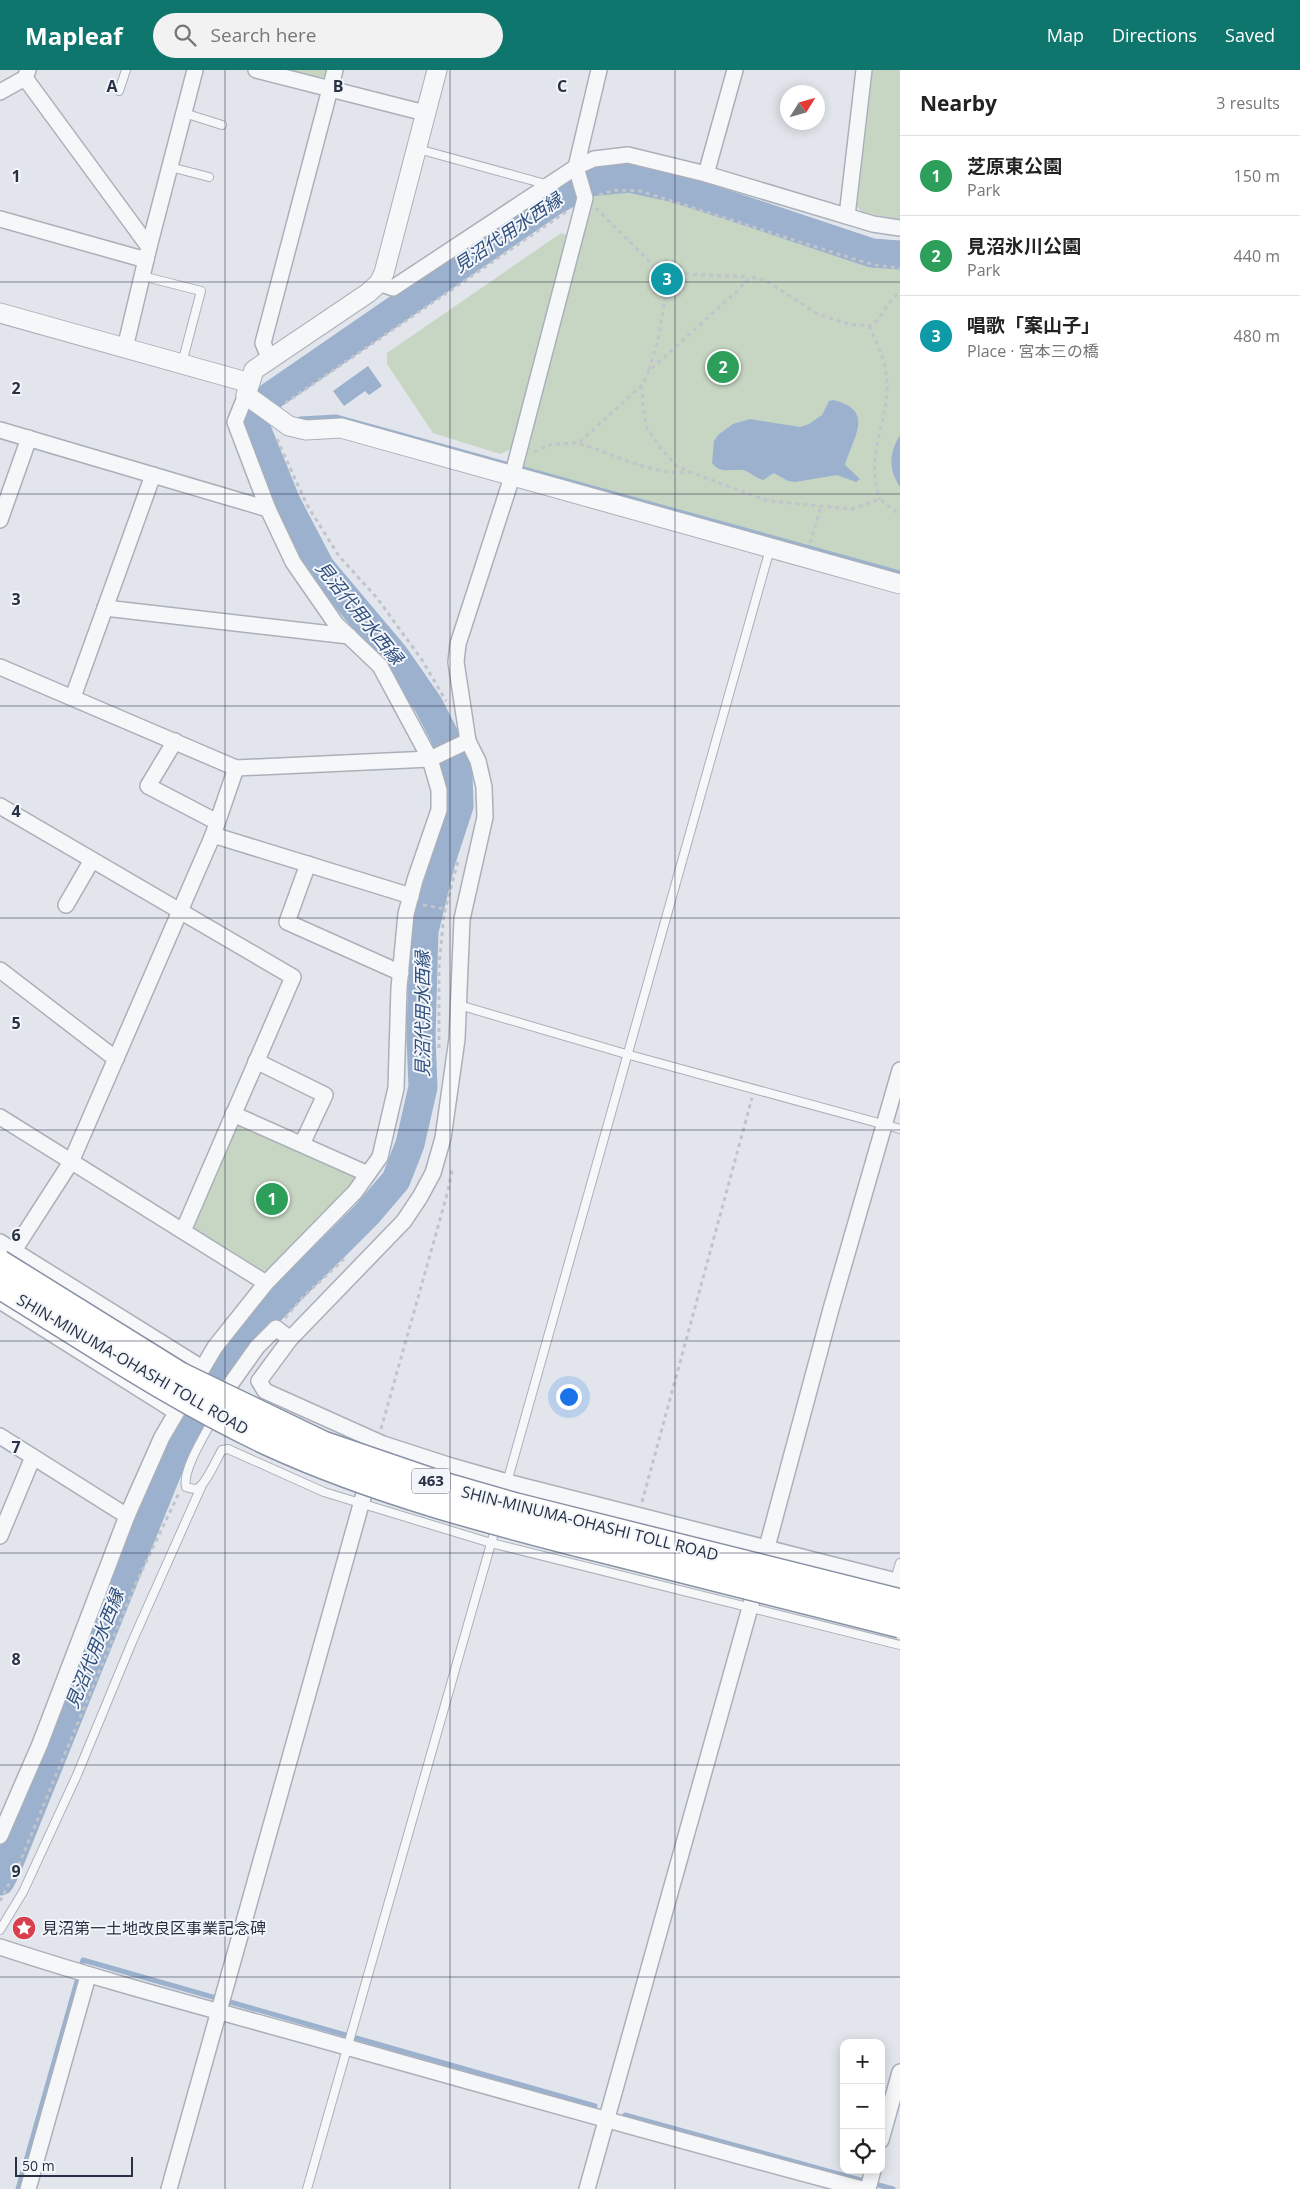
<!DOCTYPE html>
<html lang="en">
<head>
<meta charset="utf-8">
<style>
	body { margin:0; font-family:"Open Sans","Noto Sans JP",sans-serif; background:#f2f2f2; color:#222 }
	.controls { position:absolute; right:15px; bottom:15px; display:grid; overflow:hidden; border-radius:10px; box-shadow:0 2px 12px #0003 }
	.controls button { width:45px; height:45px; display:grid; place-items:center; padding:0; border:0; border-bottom:1px solid #e0e0e0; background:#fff; color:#222; font:25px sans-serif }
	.compass { position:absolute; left:780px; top:15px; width:45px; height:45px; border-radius:50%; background:#fff; box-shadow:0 2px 12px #0003; rotate:53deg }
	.scale { position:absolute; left:15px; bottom:12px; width:118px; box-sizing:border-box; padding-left:5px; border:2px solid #293245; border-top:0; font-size:14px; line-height:18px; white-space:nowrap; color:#293245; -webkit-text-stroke:4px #f2f5f9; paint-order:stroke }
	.you { position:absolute; left:568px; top:1326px; width:18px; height:18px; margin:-12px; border:4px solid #fff; border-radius:50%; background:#1a73e8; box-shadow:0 0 0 8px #1a73e833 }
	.badge { display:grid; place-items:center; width:32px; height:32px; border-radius:50%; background:#0f766e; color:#fff; font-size:16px; font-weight:700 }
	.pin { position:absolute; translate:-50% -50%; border:2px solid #fff; box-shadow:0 1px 5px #0006 }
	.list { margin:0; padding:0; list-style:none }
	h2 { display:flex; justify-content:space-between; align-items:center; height:65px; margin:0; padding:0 20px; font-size:21px }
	h2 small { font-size:16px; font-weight:400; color:#767676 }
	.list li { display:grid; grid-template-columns:32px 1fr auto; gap:15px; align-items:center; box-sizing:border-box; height:80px; padding:0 20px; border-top:1px solid #e0e0e0 }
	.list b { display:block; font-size:19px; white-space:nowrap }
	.list p { margin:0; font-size:16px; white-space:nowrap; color:#767676 }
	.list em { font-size:16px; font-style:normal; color:#767676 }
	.icon { flex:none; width:28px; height:28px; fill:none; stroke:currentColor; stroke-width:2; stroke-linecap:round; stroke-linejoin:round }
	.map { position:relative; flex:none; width:900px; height:2119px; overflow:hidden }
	header { display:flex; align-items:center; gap:30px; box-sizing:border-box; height:70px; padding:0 25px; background:#0f766e; color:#fff }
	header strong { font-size:24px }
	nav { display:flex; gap:28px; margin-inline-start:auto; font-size:18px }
	.search { width:350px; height:45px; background:#f2f2f2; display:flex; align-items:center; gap:12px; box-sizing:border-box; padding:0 18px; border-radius:28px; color:#767676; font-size:19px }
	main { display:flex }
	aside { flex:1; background:#fff }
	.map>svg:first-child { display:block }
</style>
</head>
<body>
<header>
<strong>Mapleaf</strong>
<div class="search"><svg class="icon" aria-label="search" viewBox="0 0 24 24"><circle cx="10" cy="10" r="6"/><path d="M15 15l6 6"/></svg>Search here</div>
<nav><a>Map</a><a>Directions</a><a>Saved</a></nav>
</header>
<main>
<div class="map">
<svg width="900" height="2119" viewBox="0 0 900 2119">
	<rect width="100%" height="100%" fill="#e2e6ec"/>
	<g fill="#c7d6c3">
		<polygon points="290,0 328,0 327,5 321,8"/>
		<polygon points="873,0 900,0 900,150 862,142 857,137"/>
		<polygon points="614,118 641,119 856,188 875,193 900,195 900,506 518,399 592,123"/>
		<polygon points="561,163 566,165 569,171 512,376 509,380 500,384 433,363 387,294 387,283"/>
		<polygon points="240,1050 362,1107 271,1199 263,1201 195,1159 194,1150"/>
	</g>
	<g fill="#9bb1ce">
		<polygon points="368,296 382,316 369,325 365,321 344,336 333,321"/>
		<path d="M833,330C876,340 853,367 845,395L860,409L856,412L837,405L795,412L788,411L774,403L763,410C755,408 748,400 742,400C731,399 720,404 712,393L714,371L718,365L733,354L750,349L800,357L809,354L822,345L829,331Z"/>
		<path d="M900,365V417C888,399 889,383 900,365Z"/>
	</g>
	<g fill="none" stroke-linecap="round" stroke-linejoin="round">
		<g stroke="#9bb1ce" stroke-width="5">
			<polyline points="300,349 336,347 900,503"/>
			<polyline points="625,2045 893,2119"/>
			<polyline points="18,2119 83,1890 595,2036"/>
		</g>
		<g stroke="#9bb1ce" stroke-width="29">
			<polyline points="219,1305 256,1255 367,1144 396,1110 410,1074 423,1017 421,967 424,861 441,791 459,736 458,703 444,665 428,634 394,585 320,497 286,432 254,353 257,340 271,326 554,131 589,112 629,108 671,117 734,137 872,183 900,185"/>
			<polyline points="0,1811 6,1800 173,1387 193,1349"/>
		</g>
		<g stroke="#aab0ba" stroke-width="10">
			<g id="service">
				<polyline points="119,21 126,0"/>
				<polyline points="184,43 222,55"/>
				<polyline points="418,79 549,115"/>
				<polyline points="170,97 209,107"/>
				<polyline points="142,206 201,221 182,293"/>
				<polyline points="459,935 626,984 900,1059"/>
				<path d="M209,1348L212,1351C204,1366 182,1401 186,1417C190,1418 194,1420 198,1418C206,1414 217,1388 222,1380L228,1379L324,1422L491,1473L900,1575"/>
				<polyline points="502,1430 770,479"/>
				<polyline points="894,1513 900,1493"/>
				<polyline points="0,1860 23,1822 77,1705 132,1572 202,1415"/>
				<polyline points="307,2119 496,1456"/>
			</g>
		</g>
		<g stroke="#aab0ba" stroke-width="18">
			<g id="minor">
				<polyline points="256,0 425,43"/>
				<polyline points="25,8 149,177"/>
				<polyline points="0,22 25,8 28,0"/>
				<polyline points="706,104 735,0"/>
				<polyline points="847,146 864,0"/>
				<polyline points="0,149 146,190"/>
				<polyline points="379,213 393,218 576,97 599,0"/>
				<polyline points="125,278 149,177 195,0"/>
				<polyline points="270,290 263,273 335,0"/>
				<polyline points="0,360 268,439"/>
				<polyline points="0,450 29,368"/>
				<polyline points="105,538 349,566"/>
				<polyline points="0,597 236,698 430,689 468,671 456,592 458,574 512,407 585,128 576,97 594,89 628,85 706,104 873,154 900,158"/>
				<polyline points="73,627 153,405"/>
				<polyline points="175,671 148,716 217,752"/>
				<polyline points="0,736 293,907 183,1161"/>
				<polyline points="213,765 411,826"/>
				<polyline points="308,794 287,852 401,903"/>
				<polyline points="66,835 92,790"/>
				<polyline points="0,900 116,989"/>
				<polyline points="256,991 325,1025 302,1074"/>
				<polyline points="233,1044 368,1104"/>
				<polyline points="0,1047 266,1213"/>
				<polyline points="0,1172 202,1298"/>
				<polyline points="0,1202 71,1092 213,765 236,698"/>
				<polyline points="0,1231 176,1342"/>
				<polyline points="290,1269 404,1151 420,1127 433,1103 443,1068 457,969 462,849 485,747 484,717 478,691 468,671"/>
				<polyline points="214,1318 225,1322 257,1277 276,1258 290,1269 259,1311 265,1321 383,1374 451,1396 511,1413 900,1512"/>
				<polyline points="0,1366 127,1446"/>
				<polyline points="0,1466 33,1387"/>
				<polyline points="0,1766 40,1674 127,1446 162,1367 215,1277 266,1213 355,1122 380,1087 396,1018 399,918 406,844 415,810 439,740 439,720 430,689 380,596 336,554 293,492 268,439 235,352 246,325"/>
				<path d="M0,1877C116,1915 233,1945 350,1978C521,2026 691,2074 862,2119"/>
				<polyline points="881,2070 900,2002"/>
				<polyline points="28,2119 88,1906"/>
				<polyline points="169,2119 369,1406"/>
				<polyline points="587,2119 767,1477 831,1239 900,1000"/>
				<polyline points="868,2119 873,2100"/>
			</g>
		</g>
		<g stroke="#aab0ba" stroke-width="21">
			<g id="tertiary">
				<polyline points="437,0 384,203 379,213 368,223 254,300 246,325 289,356 306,360 341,358 900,514"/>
				<polyline points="0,243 250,313"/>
			</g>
		</g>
		<g stroke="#c1c4ca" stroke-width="3" stroke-dasharray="4 4" stroke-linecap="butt">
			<polyline points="599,125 615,120 640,121 857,190 875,195 900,198"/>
			<polyline points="596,138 654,196"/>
			<circle cx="668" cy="209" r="18"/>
			<polyline points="685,204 749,207"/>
			<path d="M869,256C877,273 886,291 887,311C889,352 864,387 880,429"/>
			<polyline points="649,300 658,270 665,228"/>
			<polyline points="642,316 643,338 647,358 661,379 677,396 695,404 768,431 852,439 880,429 900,445"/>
			<polyline points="285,333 567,141"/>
			<polyline points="277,369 307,435 339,486 377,528 422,590 446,631"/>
			<path d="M580,374C612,383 656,407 689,402"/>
			<polyline points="534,382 552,374 579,373 642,315 649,301 736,222 750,207 765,210 818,244 848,254 869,256 875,253 893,228 900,223"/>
			<polyline points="810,473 821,437"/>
			<polyline points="423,835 445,839"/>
			<polyline points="439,978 439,896 444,844 458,791"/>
			<polyline points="285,1248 301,1229 344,1189"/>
			<polyline points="381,1359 448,1121 452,1100 451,1098"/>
			<polyline points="642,1432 752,1028"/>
			<polyline points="0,1831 17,1799 136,1513 179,1423"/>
		</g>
		<use href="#service" stroke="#f6f7f9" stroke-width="8"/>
		<use href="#minor" stroke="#f6f7f9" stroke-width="15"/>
		<use href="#tertiary" stroke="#f6f7f9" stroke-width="19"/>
		<g stroke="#8892a4" stroke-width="28" stroke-linecap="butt">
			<g id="trunk-bridge">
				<polyline points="0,1193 180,1305 323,1374 443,1415 516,1436 900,1532"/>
				<path d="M0,1216C88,1270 175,1329 269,1373C376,1422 489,1451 603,1480C702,1505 801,1530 900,1555"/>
			</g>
		</g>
		<use href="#trunk-bridge" stroke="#fff" stroke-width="25"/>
	</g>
	<path fill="none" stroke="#293245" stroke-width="1" stroke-opacity="0.55" d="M225,0V2119M450,0V2119M675,0V2119M0,212H900M0,424H900M0,636H900M0,848H900M0,1060H900M0,1271H900M0,1483H900M0,1695H900M0,1907H900"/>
	<defs>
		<g id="sight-disc" transform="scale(1.25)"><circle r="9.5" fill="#d93f4e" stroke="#f2f5f9"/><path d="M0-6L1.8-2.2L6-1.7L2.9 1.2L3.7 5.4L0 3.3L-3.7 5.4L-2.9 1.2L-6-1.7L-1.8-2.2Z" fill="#fff"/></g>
	</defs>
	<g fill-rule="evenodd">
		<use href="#sight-disc" x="24" y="1858"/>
	</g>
	<g text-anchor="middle" stroke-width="4" stroke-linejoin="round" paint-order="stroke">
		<rect fill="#f2f5f9" stroke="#656c7b" stroke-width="1" x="412" y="1398.5" width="38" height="25" rx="4"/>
		<g font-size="15" font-weight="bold" fill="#293245">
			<text x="431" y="1416">463</text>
		</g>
		<g font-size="16" fill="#293245" stroke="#f2f5f9">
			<text transform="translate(133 1294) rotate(30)" y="6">SHIN-MINUMA-OHASHI TOLL ROAD</text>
			<text transform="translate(590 1453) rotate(14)" y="6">SHIN-MINUMA-OHASHI TOLL ROAD</text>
		</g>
		<g font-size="16" fill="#293245" stroke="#f2f5f9" text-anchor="start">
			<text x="42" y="1864">見沼第一土地改良区事業記念碑</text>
		</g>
		<g font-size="18" font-style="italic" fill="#2f4e7d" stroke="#f2f5f9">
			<text transform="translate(508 163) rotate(-34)" y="6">見沼代用水西縁</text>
			<text transform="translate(359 543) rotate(51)" y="6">見沼代用水西縁</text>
			<text transform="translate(423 944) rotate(-90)" y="6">見沼代用水西縁</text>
			<text transform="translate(95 1579) rotate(-68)" y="6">見沼代用水西縁</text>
		</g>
	</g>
	<g font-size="16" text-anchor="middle" font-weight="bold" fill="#293245" stroke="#f2f5f9" stroke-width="4" stroke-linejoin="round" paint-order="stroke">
		<text x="112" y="22">A</text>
		<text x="338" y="22">B</text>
		<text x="562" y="22">C</text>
		<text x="16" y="112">1</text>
		<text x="16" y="324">2</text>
		<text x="16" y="535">3</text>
		<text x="16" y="747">4</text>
		<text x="16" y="959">5</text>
		<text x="16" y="1171">6</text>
		<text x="16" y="1383">7</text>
		<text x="16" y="1595">8</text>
		<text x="16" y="1807">9</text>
	</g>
</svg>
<div class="controls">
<button>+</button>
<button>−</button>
<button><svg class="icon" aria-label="locate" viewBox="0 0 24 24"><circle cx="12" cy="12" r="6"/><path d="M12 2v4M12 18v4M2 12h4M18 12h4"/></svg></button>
</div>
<svg class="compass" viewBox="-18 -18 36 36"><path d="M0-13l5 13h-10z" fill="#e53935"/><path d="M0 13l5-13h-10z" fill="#767676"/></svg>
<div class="scale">50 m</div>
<div class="you"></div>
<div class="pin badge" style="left:272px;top:1129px;background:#2e9e5b">1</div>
<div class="pin badge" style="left:723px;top:297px;background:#2e9e5b">2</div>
<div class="pin badge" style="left:667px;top:209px;background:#0f9aa8">3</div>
</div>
<aside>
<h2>Nearby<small>3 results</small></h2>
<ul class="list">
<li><span class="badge" style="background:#2e9e5b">1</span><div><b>芝原東公園</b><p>Park</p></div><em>150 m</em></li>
<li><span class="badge" style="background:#2e9e5b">2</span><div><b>見沼氷川公園</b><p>Park</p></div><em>440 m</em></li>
<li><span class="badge" style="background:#0f9aa8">3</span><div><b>唱歌「案山子」</b><p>Place · 宮本三の橋</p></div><em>480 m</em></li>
</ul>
</aside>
</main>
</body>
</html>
